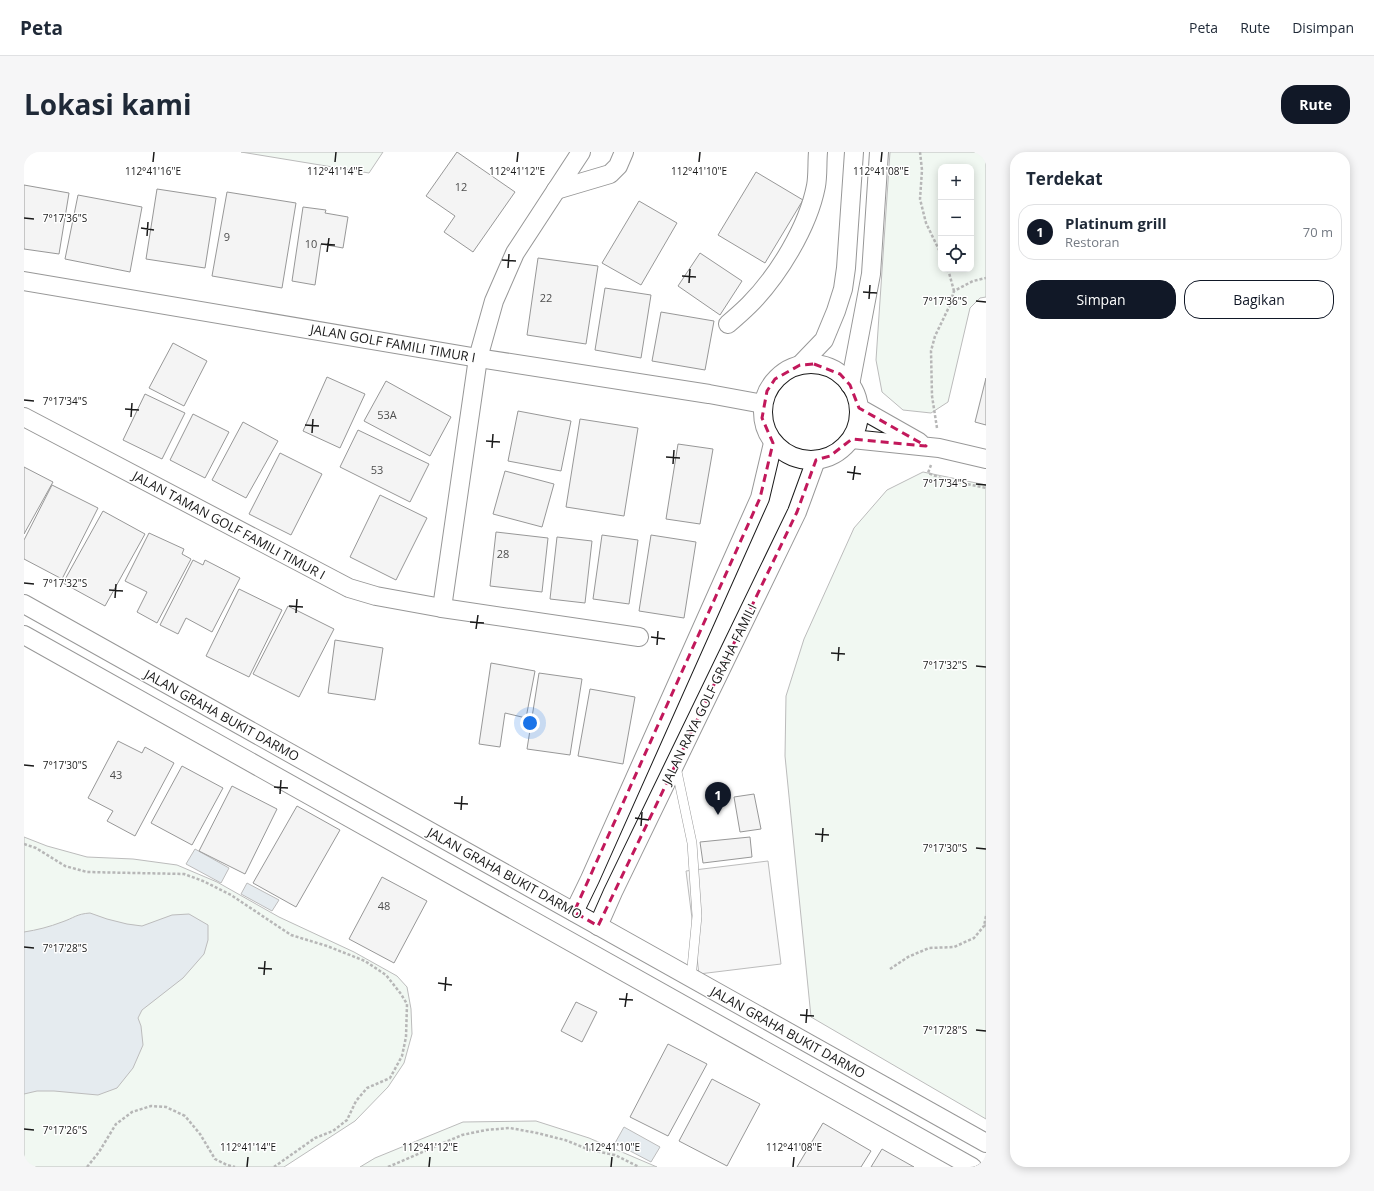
<!DOCTYPE html>
<html lang="id">
<head>
<meta charset="utf-8">
<style>
	body { margin:0; font-family:"Open Sans",sans-serif; background:#f6f6f7; color:#1f2937 }
	.controls { position:absolute; right:12px; top:12px; display:grid; overflow:hidden; border-radius:8px; box-shadow:0 2px 10px #0003 }
	.controls button { width:36px; height:36px; display:grid; place-items:center; padding:0; border:0; border-bottom:1px solid #e0e1e3; background:#fff; color:#1f2937; font:20px sans-serif }
	.you { position:absolute; left:506px; top:571px; width:14px; height:14px; margin:-10px; border:3px solid #fff; border-radius:50%; background:#1a73e8; box-shadow:0 0 0 6px #1a73e833 }
	.badge { display:grid; place-items:center; width:26px; height:26px; border-radius:50%; background:#111827; color:#fff; font-size:13px; font-weight:700 }
	.pin { position:absolute; translate:-50% -33px; filter:drop-shadow(0 1px 2px #0008) }
	.pin::after { content:''; position:absolute; top:21px; width:14px; height:12px; background:inherit; clip-path:polygon(0 0,100% 0,50% 100%) }
	.list { margin:0; padding:0; list-style:none }
	h2 { display:flex; justify-content:space-between; align-items:center; height:52px; margin:0; padding:0 16px; font-size:17px }
	h2 small { font-size:13px; font-weight:400; color:#747a83 }
	.list li { display:grid; grid-template-columns:26px 1fr auto; gap:12px; align-items:center; box-sizing:border-box; height:56px; margin:0 8px 8px; padding:0 8px; border:1px solid #e0e1e3; border-radius:16px }
	.list b { display:block; font-size:15px; white-space:nowrap }
	.list p { margin:0; font-size:13px; white-space:nowrap; color:#747a83 }
	.list em { font-size:13px; font-style:normal; color:#747a83 }
	.actions { display:flex; gap:8px; padding:12px 16px }
	.actions a { flex:1; padding:9px 0; border:1px solid #111827; border-radius:16px; text-align:center; font-size:14px; color:#111827 }
	.actions .main { background:#111827; color:#fff }
	.icon { flex:none; width:22px; height:22px; fill:none; stroke:currentColor; stroke-width:2; stroke-linecap:round; stroke-linejoin:round }
	.map { position:relative; flex:none; width:962px; height:1015px; overflow:hidden; border-radius:16px }
	header { display:flex; align-items:center; gap:24px; box-sizing:border-box; height:56px; padding:0 20px; background:#fff; border-bottom:1px solid #e0e1e3 }
	header strong { font-size:19px }
	nav { display:flex; gap:22px; margin-inline-start:auto; font-size:14px }
	.intro { display:flex; align-items:center; justify-content:space-between; box-sizing:border-box; height:96px; padding:0 24px }
	h1 { margin:0; font-size:28px }
	.button { padding:10px 18px; border-radius:16px; background:#111827; color:#fff; font-size:14px; font-weight:700 }
	main { display:flex; gap:24px; padding:0 24px }
	aside { flex:1; background:#fff; border-radius:16px; box-shadow:0 2px 10px #0003 }
	.map>svg:first-child { display:block }
</style>
</head>
<body>
<header>
<strong>Peta</strong>
<nav><a>Peta</a><a>Rute</a><a>Disimpan</a></nav>
</header>
<div class="intro"><h1>Lokasi kami</h1><a class="button">Rute</a></div>
<main>
<div class="map">
<svg width="962" height="1015" viewBox="0 0 962 1015">
	<rect width="100%" height="100%" fill="#fff"/>
	<g fill="#e0efe3" stroke="#6a6a6a" fill-rule="evenodd">
		<polygon points="217,0 359,0 345,21"/>
		<path d="M866,0H962V145L956,146L946,156L924,250L907,261L879,258L858,240L852,208ZM917,15H947V117H917Z"/>
		<polygon points="899,320 962,333 962,967 787,865 761,604 762,544 780,487 830,376 863,338"/>
		<polygon points="0,685 23,694 63,705 109,707 153,713 193,730 255,765 330,800 373,824 383,835 387,857 388,882 380,911 364,935 331,969 260,1015 0,1015"/>
		<polygon points="512,969 565,986 633,1015 336,1015 351,1006 439,970"/>
	</g>
	<polygon fill="#ededed" stroke="#6a6a6a" points="744,709 757,812 675,822 662,719"/>
	<g fill="#c6d2dc" stroke="#6a6a6a">
		<polygon points="171,697 205,716 197,731 162,712"/>
		<polygon points="223,731 255,748 248,759 217,742"/>
		<path d="M66,761L83,767L103,772L118,774L148,763L165,762L184,773V788L180,802L159,826L118,858L114,866L117,874L119,893L109,916L93,936L74,943L30,939H13L0,942V780C13,778 25,775 38,770C50,766 52,762 66,761Z"/>
		<polygon points="600,975 636,995 627,1010 591,991"/>
	</g>
	<g fill="#e6e6e6" stroke="#1a1a1a">
		<polygon points="433,0 491,40 449,100 420,80 431,64 402,44"/>
		<polygon points="732,20 779,48 741,111 694,83"/>
		<polygon points="0,33 45,41 35,102 0,97"/>
		<polygon points="133,37 192,46 181,116 122,107"/>
		<polygon points="203,40 272,51 258,136 188,124"/>
		<polygon points="54,43 118,55 106,120 41,107"/>
		<polygon points="615,49 653,71 617,133 578,111"/>
		<polygon points="279,55 302,58 301,61 324,65 319,96 297,92 291,133 268,129"/>
		<polygon points="676,101 718,129 696,163 654,134"/>
		<polygon points="514,106 574,114 562,192 503,183"/>
		<polygon points="581,136 627,143 617,206 571,198"/>
		<polygon points="637,160 690,169 681,218 628,209"/>
		<polygon points="149,191 183,209 160,254 125,236"/>
		<polygon points="303,225 341,242 316,296 279,279"/>
		<polygon points="962,226 962,273 951,270"/>
		<polygon points="362,229 427,265 406,304 340,269"/>
		<polygon points="121,242 161,261 138,307 99,288"/>
		<polygon points="494,259 547,269 537,319 484,309"/>
		<polygon points="169,262 205,280 181,326 146,308"/>
		<polygon points="556,267 614,276 600,364 542,355"/>
		<polygon points="219,270 254,289 222,346 188,328"/>
		<polygon points="334,278 405,312 386,350 316,315"/>
		<polygon points="654,292 689,297 676,372 642,367"/>
		<polygon points="256,301 298,322 267,383 225,362"/>
		<polygon points="0,315 29,330 0,382"/>
		<polygon points="481,319 530,332 518,375 469,362"/>
		<polygon points="28,333 74,356 38,427 0,407 0,388"/>
		<polygon points="356,343 403,366 372,428 326,405"/>
		<polygon points="79,359 121,382 81,454 39,431"/>
		<polygon points="472,380 524,386 518,440 466,434"/>
		<polygon points="125,381 160,397 158,402 167,407 133,471 113,460 123,440 101,429"/>
		<polygon points="578,383 614,388 605,452 569,447"/>
		<polygon points="627,383 672,390 660,466 615,459"/>
		<polygon points="533,385 568,389 561,451 526,447"/>
		<polygon points="169,408 179,413 181,408 216,426 188,480 162,466 154,482 136,473"/>
		<polygon points="215,437 258,458 225,525 182,504"/>
		<polygon points="264,454 310,477 275,545 229,522"/>
		<polygon points="311,488 359,496 351,548 304,541"/>
		<polygon points="467,511 511,519 502,566 481,561 476,595 455,592"/>
		<polygon points="515,521 558,527 546,603 503,597"/>
		<polygon points="566,537 611,545 599,612 554,604"/>
		<polygon points="94,589 118,601 121,595 150,611 111,684 83,669 89,659 64,646"/>
		<polygon points="158,614 199,636 168,693 127,671"/>
		<polygon points="208,634 253,657 221,722 175,699"/>
		<polygon points="730,642 737,677 716,680 710,645"/>
		<polygon points="273,654 316,678 272,755 229,731"/>
		<polygon points="726,685 728,705 679,711 676,690"/>
		<polygon points="358,725 403,749 370,811 325,787"/>
		<polygon points="552,850 573,860 558,890 537,879"/>
		<polygon points="644,892 683,912 644,984 606,965"/>
		<polygon points="688,927 736,952 703,1014 655,989"/>
		<polygon points="799,971 847,999 837,1015 773,1015"/>
		<polygon points="858,997 890,1015 847,1015"/>
	</g>
	<g fill="none" stroke-linecap="round" stroke-linejoin="round">
		<g stroke="#1a1a1a" stroke-width="10">
			<polyline id="service" points="652,615 668,691 673,764 667,826"/>
		</g>
		<g stroke="#1a1a1a" stroke-width="20">
			<g id="minor">
				<polyline points="532,38 586,22 594,14 600,0"/>
				<polyline points="0,129 454,206 685,242 739,252"/>
				<path d="M704,172C711,166 718,160 725,153C754,124 784,75 792,34C794,23 793,11 794,0"/>
				<circle cx="787" cy="260" r="48"/>
				<polyline points="776,213 800,188 812,159 819,137 822,116 830,0"/>
				<polyline points="826,233 847,122 855,0"/>
				<polyline points="835,256 895,290"/>
				<polyline points="0,265 325,436 352,444 418,456 615,485"/>
				<polyline points="828,287 915,296 962,307"/>
				<polyline points="0,452 962,991"/>
				<polyline points="418,456 454,206 470,149 491,101 557,0"/>
				<polyline points="0,483 948,1015"/>
				<polyline points="550,760 566,727 736,346 749,291"/>
				<polyline points="574,774 589,740 773,360 792,308"/>
			</g>
		</g>
		<g stroke="#5f5f5f" stroke-width="2.5" stroke-dasharray="3 2" stroke-linecap="butt">
			<polyline points="896,0 898,18 896,47 902,71 917,102"/>
			<polyline points="924,117 930,139"/>
			<polyline points="913,276 908,244 907,199 911,184 925,155 930,139 949,129 962,126"/>
			<polyline points="907,313 904,321 919,327 962,336"/>
			<polyline points="0,692 12,696 41,714 63,720 160,722 179,729 207,743 267,783 303,794 341,809 362,823 377,842 383,852 382,885 378,904 366,926 343,936 332,949 323,968 309,979 291,986 250,1015"/>
			<polyline points="962,764 960,774 962,773"/>
			<polyline points="866,817 884,805 905,796 930,795 950,786 960,774"/>
			<polyline points="63,1015 75,1000 92,972 108,960 127,954 142,955 161,964 176,982 191,1007 203,1013 211,1015"/>
			<polyline points="364,1015 438,983 462,978 486,976 513,981 541,988 566,998 591,1003 615,1015"/>
		</g>
		<use href="#service" stroke="#fff" stroke-width="9"/>
		<use href="#minor" stroke="#fff" stroke-width="18"/>
	</g>
	<path d="M0 0H962V1015H0ZM790,212L816,222L826,233L835,256L902,294L828,287L806,304L792,308L773,360L574,774L550,760L736,346L749,291L738,266L743,239L751,227L776,213Z" fill="#fff" fill-opacity=".55" fill-rule="evenodd"/>
	<path fill="none" stroke="#c2185b" stroke-width="3" stroke-dasharray="8 5" stroke-linejoin="round" d="M790,212L816,222L826,233L835,256L902,294L828,287L806,304L792,308L773,360L574,774L550,760L736,346L749,291L738,266L743,239L751,227L776,213Z"/>
	<path fill="none" stroke="#1a1a1a" stroke-width="1.5" d="M129,10L130,0M311,10L312,0M493,10L494,0M675,10L676,0M857,10L858,0M0,66L10,67M117,76L130,78M123,84L124,70M297,92L311,93M303,100L305,86M478,108L492,109M484,116L485,102M658,124L672,125M665,131L666,117M839,140L853,141M845,147L846,133M952,149L962,150M0,248L10,249M101,257L115,258M107,265L108,251M281,273L295,274M288,281L289,267M462,289L476,290M468,296L469,282M642,305L656,306M649,312L650,298M823,320L837,322M829,328L831,314M952,332L962,333M0,431L10,432M85,438L99,439M91,446L92,432M265,454L279,455M272,461L273,447M446,470L460,471M452,477L454,463M627,485L641,487M633,493L634,479M807,501L821,502M814,509L815,495M952,514L962,515M0,613L10,614M250,635L264,636M256,642L257,628M430,651L444,652M437,658L438,644M611,666L625,668M617,674L618,660M791,682L805,683M798,690L799,676M952,696L962,697M0,795L10,796M234,816L248,817M240,823L241,809M414,831L428,833M421,839L422,825M595,847L609,848M601,855L603,841M776,863L790,864M782,871L783,857M952,878L962,879M0,977L10,978M223,1015L224,1005M405,1015L406,1005M587,1015L588,1005M769,1015L770,1005"/>
	<g text-anchor="middle" stroke-width="3" stroke-linejoin="round" paint-order="stroke">
		<g font-size="11" fill="#4d4d4d">
			<text x="437" y="39">12</text>
			<text x="203" y="89">9</text>
			<text x="287" y="96">10</text>
			<text x="522" y="150">22</text>
			<text x="363" y="267">53A</text>
			<text x="353" y="322">53</text>
			<text x="479" y="406">28</text>
			<text x="92" y="627">43</text>
			<text x="360" y="758">48</text>
		</g>
		<g font-size="13" fill="#1a1a1a" stroke="#fff">
			<text transform="translate(369 191) rotate(10)" y="5">JALAN GOLF FAMILI TIMUR I</text>
			<text transform="translate(205 373) rotate(28)" y="5">JALAN TAMAN GOLF FAMILI TIMUR I</text>
			<text transform="translate(685 542) rotate(-64)" y="5">JALAN RAYA GOLF GRAHA FAMILI</text>
			<text transform="translate(198 563) rotate(29)" y="5">JALAN GRAHA BUKIT DARMO</text>
			<text transform="translate(481 721) rotate(29)" y="5">JALAN GRAHA BUKIT DARMO</text>
			<text transform="translate(764 880) rotate(29)" y="5">JALAN GRAHA BUKIT DARMO</text>
		</g>
	</g>
	<g font-size="10" text-anchor="middle" fill="#1a1a1a" stroke="#fff" stroke-width="3" stroke-linejoin="round" paint-order="stroke">
		<text x="129" y="23">112°41'16"E</text>
		<text x="311" y="23">112°41'14"E</text>
		<text x="493" y="23">112°41'12"E</text>
		<text x="675" y="23">112°41'10"E</text>
		<text x="857" y="23">112°41'08"E</text>
		<text x="41" y="70">7°17'36"S</text>
		<text x="921" y="153">7°17'36"S</text>
		<text x="41" y="253">7°17'34"S</text>
		<text x="921" y="335">7°17'34"S</text>
		<text x="41" y="435">7°17'32"S</text>
		<text x="921" y="517">7°17'32"S</text>
		<text x="41" y="617">7°17'30"S</text>
		<text x="921" y="700">7°17'30"S</text>
		<text x="41" y="800">7°17'28"S</text>
		<text x="921" y="882">7°17'28"S</text>
		<text x="41" y="982">7°17'26"S</text>
		<text x="224" y="999">112°41'14"E</text>
		<text x="406" y="999">112°41'12"E</text>
		<text x="588" y="999">112°41'10"E</text>
		<text x="770" y="999">112°41'08"E</text>
	</g>
</svg>
<div class="controls">
<button>+</button>
<button>−</button>
<button><svg class="icon" aria-label="locate" viewBox="0 0 24 24"><circle cx="12" cy="12" r="6"/><path d="M12 2v4M12 18v4M2 12h4M18 12h4"/></svg></button>
</div>
<div class="you"></div>
<div class="pin badge" style="left:694px;top:663px">1</div>
</div>
<aside>
<h2>Terdekat<small></small></h2>
<ul class="list">
<li><span class="badge">1</span><div><b>Platinum grill</b><p>Restoran</p></div><em>70 m</em></li>
</ul>
<div class="actions"><a class="main">Simpan</a><a>Bagikan</a></div>
</aside>
</main>
</body>
</html>
